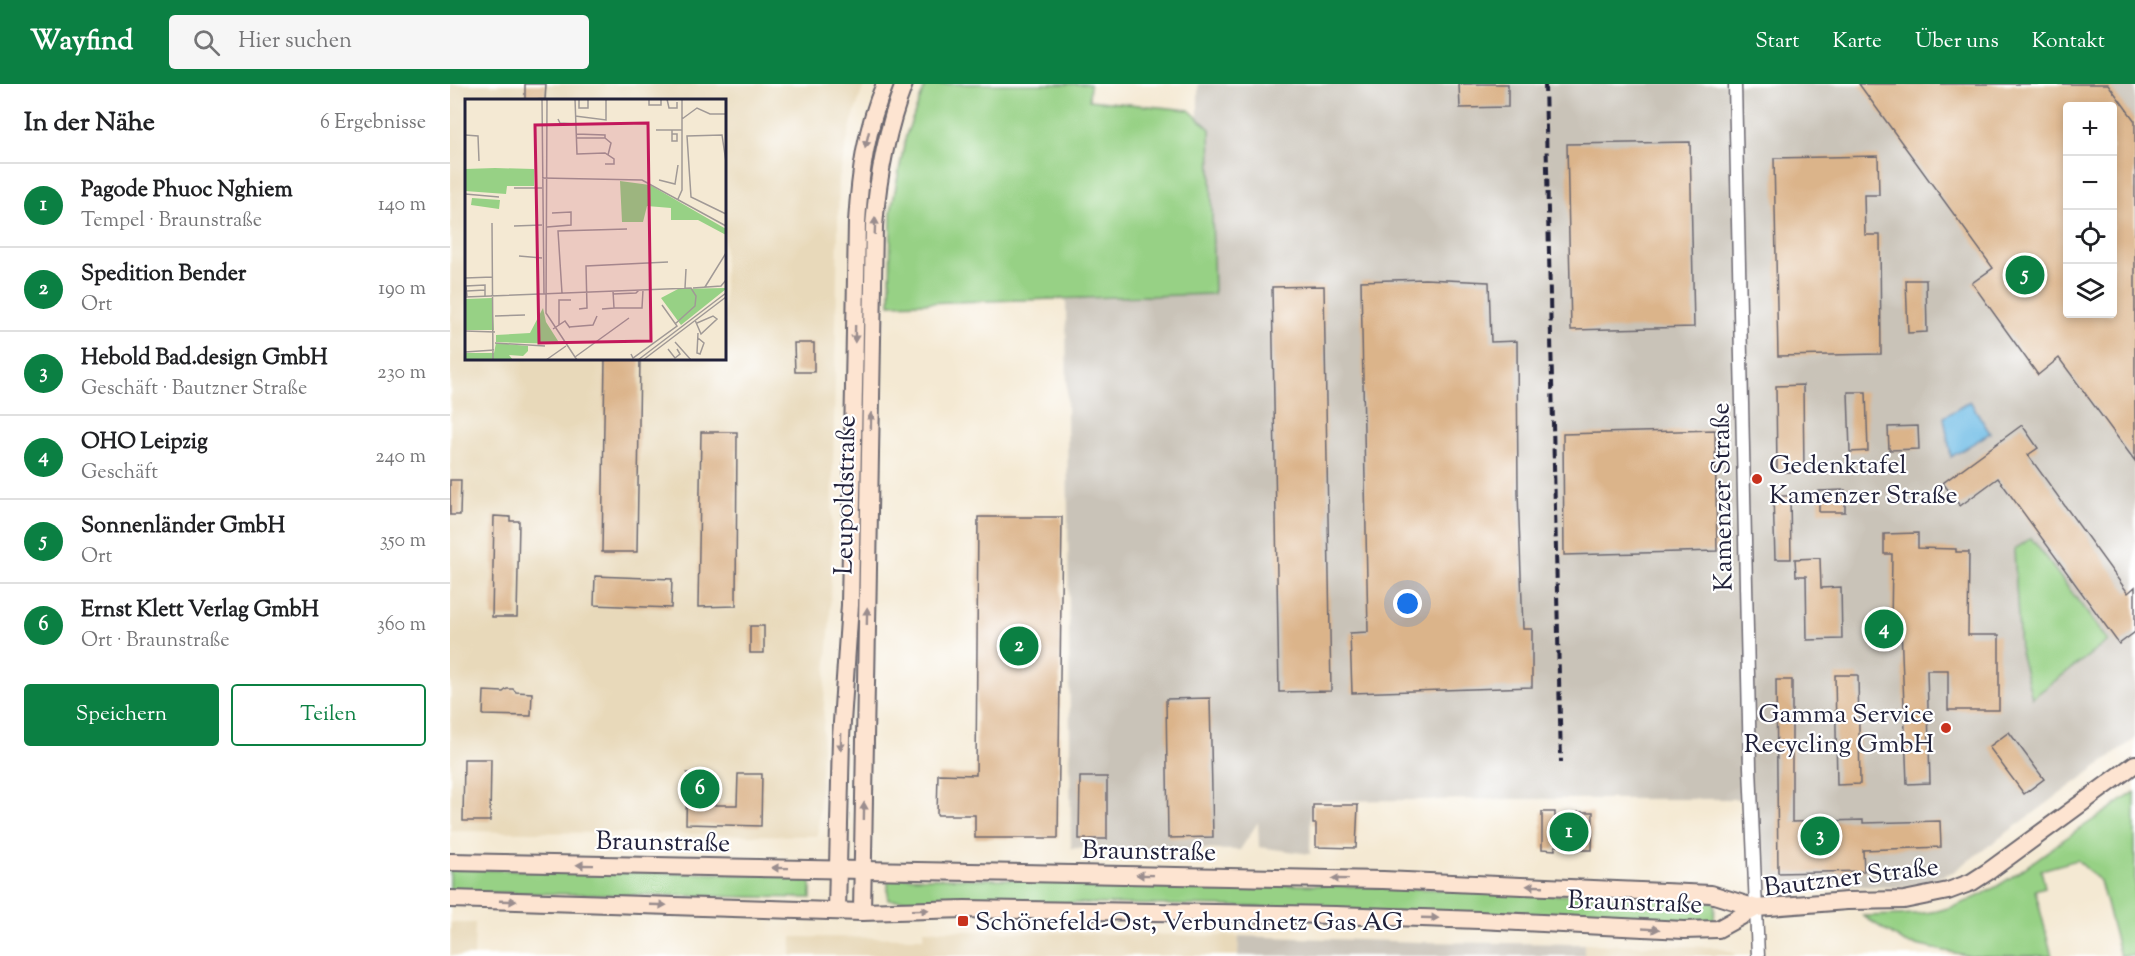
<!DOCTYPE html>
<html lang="de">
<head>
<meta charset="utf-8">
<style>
	body { margin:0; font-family:"Sorts Mill Goudy",serif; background:#f6f6f6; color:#202124 }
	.controls { position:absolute; right:18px; top:18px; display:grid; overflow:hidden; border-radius:6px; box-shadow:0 3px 9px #0003 }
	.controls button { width:54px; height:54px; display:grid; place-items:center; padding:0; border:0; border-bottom:2px solid #e0e0e0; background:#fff; color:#202124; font:30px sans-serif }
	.you { position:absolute; left:958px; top:520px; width:21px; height:21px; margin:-15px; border:4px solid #fff; border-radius:50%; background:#1a73e8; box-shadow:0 0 0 9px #1a73e833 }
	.badge { display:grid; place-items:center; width:39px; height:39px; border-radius:50%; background:#0b8043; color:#fff; font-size:20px; font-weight:700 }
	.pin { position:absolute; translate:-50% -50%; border:3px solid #fff; box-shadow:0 2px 6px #0006 }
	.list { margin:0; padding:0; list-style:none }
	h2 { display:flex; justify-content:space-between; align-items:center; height:78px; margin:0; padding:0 24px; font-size:26px }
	h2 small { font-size:20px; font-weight:400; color:#757577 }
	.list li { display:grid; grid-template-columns:39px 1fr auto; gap:18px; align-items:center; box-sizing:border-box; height:84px; padding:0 24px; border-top:2px solid #e0e0e0 }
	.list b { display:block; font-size:22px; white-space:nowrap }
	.list p { margin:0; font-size:20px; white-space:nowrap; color:#757577 }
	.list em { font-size:20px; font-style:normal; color:#757577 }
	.actions { display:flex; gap:12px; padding:18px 24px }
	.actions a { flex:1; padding:14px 0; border:2px solid #0b8043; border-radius:6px; text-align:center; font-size:21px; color:#0b8043 }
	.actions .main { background:#0b8043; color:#fff }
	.icon { flex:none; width:33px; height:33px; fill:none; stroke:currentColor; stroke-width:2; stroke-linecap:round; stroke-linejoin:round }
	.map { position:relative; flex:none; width:1685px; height:872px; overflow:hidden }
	header { display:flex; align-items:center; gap:36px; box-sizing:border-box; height:84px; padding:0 30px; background:#0b8043; color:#fff }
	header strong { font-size:28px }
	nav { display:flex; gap:33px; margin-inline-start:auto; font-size:21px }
	.search { width:420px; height:54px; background:#f6f6f6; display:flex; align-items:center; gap:15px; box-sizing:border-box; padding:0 21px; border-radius:6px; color:#757577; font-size:22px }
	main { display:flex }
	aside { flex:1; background:#fff }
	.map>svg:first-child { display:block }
</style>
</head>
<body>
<header>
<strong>Wayfind</strong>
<div class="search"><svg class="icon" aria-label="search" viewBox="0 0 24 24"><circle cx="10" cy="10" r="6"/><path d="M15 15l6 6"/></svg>Hier suchen</div>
<nav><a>Start</a><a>Karte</a><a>Über uns</a><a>Kontakt</a></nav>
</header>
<main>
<aside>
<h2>In der Nähe<small>6 Ergebnisse</small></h2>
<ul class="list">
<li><span class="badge">1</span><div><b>Pagode Phuoc Nghiem</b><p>Tempel · Braunstraße</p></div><em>140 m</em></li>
<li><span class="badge">2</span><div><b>Spedition Bender</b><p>Ort</p></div><em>190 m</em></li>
<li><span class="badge">3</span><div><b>Hebold Bad.design GmbH</b><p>Geschäft · Bautzner Straße</p></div><em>230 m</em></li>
<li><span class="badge">4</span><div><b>OHO Leipzig</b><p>Geschäft</p></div><em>240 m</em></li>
<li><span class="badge">5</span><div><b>Sonnenländer GmbH</b><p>Ort</p></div><em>350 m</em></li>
<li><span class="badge">6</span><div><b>Ernst Klett Verlag GmbH</b><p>Ort · Braunstraße</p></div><em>360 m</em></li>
</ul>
<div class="actions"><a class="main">Speichern</a><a>Teilen</a></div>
</aside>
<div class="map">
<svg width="1685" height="872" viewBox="0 0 1685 872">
	<rect width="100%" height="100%" fill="#fff"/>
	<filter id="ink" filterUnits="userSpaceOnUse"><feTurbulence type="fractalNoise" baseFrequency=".0167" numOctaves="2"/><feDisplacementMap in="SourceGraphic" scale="12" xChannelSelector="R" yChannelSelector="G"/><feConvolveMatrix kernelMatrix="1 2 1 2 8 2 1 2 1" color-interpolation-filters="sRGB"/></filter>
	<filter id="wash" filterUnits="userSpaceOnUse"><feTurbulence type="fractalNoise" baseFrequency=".008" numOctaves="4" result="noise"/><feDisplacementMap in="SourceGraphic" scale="24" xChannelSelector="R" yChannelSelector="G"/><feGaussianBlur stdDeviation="1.35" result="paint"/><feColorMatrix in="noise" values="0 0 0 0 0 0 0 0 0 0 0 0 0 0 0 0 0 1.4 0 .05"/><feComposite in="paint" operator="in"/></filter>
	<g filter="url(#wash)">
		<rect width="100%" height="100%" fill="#f4e9d3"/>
		<g fill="#e8d9ba" fill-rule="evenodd">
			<path d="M0,0H414L400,44L389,95L380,535L375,602L368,752L0,747ZM16,16H274V274H16Z"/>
			<polygon points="0,839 25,839 24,872 0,872"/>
			<polygon points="474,846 789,852 788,872 341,872 342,853 473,854"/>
			<polygon points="1134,860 1269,863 1290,872 1134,872"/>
		</g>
		<g fill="#c9c3b8" fill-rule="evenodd">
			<path d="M748,0H1685V655L1503,788L1472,799L1445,803L1328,800L1310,777L1298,715H1059L861,717L860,770L809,763L808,738L790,766L621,764L616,216L748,211ZM1618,22H1662V230H1618Z"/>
			<polygon points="789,852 971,858 1134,860 1134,872 788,872"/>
		</g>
		<g fill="#97d185" stroke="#5c7a60" stroke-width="1.5">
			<polygon points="476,0 640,0 639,16 739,26 760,45 764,210 440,220 441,127 456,51"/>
			<polygon points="1581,454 1658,557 1582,614 1570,568 1564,466"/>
			<path d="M1685,708V872H1670L1650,797L1627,776L1591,786L1595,803L1585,806L1602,872H1520L1455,859L1413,832C1439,831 1465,832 1491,826C1539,814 1574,784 1613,756C1637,740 1661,724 1685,708Z"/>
			<polygon points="0,785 361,791 361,814 0,808"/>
			<polygon points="438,793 911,802 1265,818 1264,840 774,822 438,816"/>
		</g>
		<polygon fill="#69b9e4" stroke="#466e90" stroke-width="1.5" points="1520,317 1540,349 1501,373 1494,333"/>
		<g id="blocks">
			<g fill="#dbb48a" fill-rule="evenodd">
				<polygon points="75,0 96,0 95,16 75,16"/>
				<polygon points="1009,0 1058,0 1058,23 1010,24"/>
				<path d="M1409,0H1658L1685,37V377L1609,274L1588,291L1522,199L1543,184ZM1617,22H1662V230H1617Z"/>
				<polygon points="1240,58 1244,243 1121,246 1117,60"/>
				<polygon points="1428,72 1429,111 1414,111 1415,151 1430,151 1431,270 1328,272 1324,74"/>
				<polygon points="975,195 1039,198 1041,258 1067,257 1068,409 1073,545 1082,545 1082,603 902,609 900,549 918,548 911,197"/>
				<polygon points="1456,196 1476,196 1477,248 1458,249"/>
				<polygon points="874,202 881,607 829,608 822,203"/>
				<polygon points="344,259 364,259 364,288 345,288"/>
				<polygon points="155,274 190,274 187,468 152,468"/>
				<polygon points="1353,301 1354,388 1327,388 1326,302"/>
				<polygon points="1398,308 1416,308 1418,367 1400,368"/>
				<polygon points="1572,341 1588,364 1578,371 1678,509 1685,503 1685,548 1669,560 1548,394 1510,422 1493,399"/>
				<polygon points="1468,342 1469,365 1439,366 1438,343"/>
				<polygon points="1265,346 1267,467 1114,471 1113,350"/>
				<polygon points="251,348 287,348 286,522 248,523"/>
				<polygon points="0,396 11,396 10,431 0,431"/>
				<polygon points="1395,406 1395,428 1369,428 1369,407"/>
				<polygon points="1323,412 1340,412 1341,475 1325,475"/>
				<polygon points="44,432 60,433 60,437 69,437 67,533 42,533"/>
				<polygon points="528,433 612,433 608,754 525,754 525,731 487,731 488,690 526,691"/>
				<polygon points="1468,449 1468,464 1506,465 1506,468 1519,468 1518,551 1549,551 1549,626 1498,626 1498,586 1477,586 1480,699 1457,700 1451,544 1441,544 1442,470 1434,470 1434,450"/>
				<polygon points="1370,474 1371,504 1391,503 1392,555 1357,556 1356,492 1346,492 1345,475"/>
				<polygon points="145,492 222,495 221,524 144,521"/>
				<rect x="300" y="542" width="14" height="27"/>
				<polygon points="1385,591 1408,591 1410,700 1387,701"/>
				<polygon points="1326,596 1342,596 1342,738 1413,736 1413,739 1490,737 1491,763 1413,766 1414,787 1328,789"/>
				<polygon points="57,605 63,605 66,608 82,609 81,632 33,631 34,607 53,608"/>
				<polygon points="760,614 763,753 718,754 716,615"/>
				<polygon points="1559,648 1594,695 1574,710 1539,663"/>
				<polygon points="14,675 41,675 40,737 13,737"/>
				<polygon points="237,689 263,690 262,721 287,721 288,690 312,690 311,742 236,740"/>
				<polygon points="630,693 657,693 657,755 629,755"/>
				<polygon points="863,721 908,721 906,764 866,763 866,740 863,740"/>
				<polygon points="1092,728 1105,728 1105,733 1128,733 1128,728 1143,728 1142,766 1127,766 1127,762 1105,762 1105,766 1092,765"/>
			</g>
		</g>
	</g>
	<g filter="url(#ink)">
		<use href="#blocks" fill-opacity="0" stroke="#6c6870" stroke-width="1.5"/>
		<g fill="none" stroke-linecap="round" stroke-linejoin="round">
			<g stroke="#6c6870" stroke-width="15">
				<polyline id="street" points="1285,0 1300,683 1308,872"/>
			</g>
			<g stroke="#6c6870" stroke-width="20">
				<g id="secondary">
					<polyline points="0,778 933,796 1261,810 1306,824 1397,817 1454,816 1498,807 1522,798 1539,787 1685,680"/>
					<polyline points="0,815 412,828 515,825 885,831 1029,836 1234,846 1268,845 1306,824"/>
					<path d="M387,827L391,653L400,521L407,138C410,90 416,44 435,0"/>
					<path d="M412,828L424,142C428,92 436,47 454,0"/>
				</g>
			</g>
			<use href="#street" stroke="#fff" stroke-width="12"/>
			<use href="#secondary" stroke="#fde4d1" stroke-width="16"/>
			<polyline stroke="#22223b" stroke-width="4" stroke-dasharray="9 4.5" stroke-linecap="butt" points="1095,0 1111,678"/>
		</g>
		<defs><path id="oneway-solid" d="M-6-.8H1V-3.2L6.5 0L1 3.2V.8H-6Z" transform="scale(1.5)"/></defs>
		<g fill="#9a8d8e">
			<use href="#oneway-solid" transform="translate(417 56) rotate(103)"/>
			<use href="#oneway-solid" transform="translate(425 142) rotate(-88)"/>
			<use href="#oneway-solid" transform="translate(405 250) rotate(91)"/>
			<use href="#oneway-solid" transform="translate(421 337) rotate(-89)"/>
			<use href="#oneway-solid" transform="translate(417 532) rotate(-89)"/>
			<use href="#oneway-solid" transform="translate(391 658) rotate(91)"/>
			<use href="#oneway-solid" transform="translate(414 727) rotate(-89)"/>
			<use href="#oneway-solid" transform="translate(135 781) rotate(-179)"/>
			<use href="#oneway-solid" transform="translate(330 784) rotate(-179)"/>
			<use href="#oneway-solid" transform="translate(695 791) rotate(-179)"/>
			<use href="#oneway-solid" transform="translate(890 795) rotate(-179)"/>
			<use href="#oneway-solid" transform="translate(1085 802) rotate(-178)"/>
			<use href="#oneway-solid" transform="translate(58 817) rotate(2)"/>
			<use href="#oneway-solid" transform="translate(208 821) rotate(2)"/>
			<use href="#oneway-solid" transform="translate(470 826) rotate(-2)"/>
			<use href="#oneway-solid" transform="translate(980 834) rotate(2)"/>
			<use href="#oneway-solid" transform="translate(1201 845) rotate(3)"/>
		</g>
	</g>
	<g fill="#c8321e" stroke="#fff" stroke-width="2">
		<circle cx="1307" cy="395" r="6"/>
		<circle cx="1496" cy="644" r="6"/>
		<rect x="507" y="831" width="12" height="12" rx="3"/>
	</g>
	<g text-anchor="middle" stroke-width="4.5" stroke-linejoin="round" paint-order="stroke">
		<g font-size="26" fill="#22223b" stroke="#fff" text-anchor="start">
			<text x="1319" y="389">Gedenktafel<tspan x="1319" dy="30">Kamenzer Straße</tspan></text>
			<text x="1484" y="638" text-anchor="end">Gamma Service<tspan x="1484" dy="30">Recycling GmbH</tspan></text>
			<text x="525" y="846">Schönefeld-Ost, Verbundnetz Gas AG</text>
		</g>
		<g font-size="26" fill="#22223b" stroke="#fff">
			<text transform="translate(394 411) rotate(-89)" y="9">Leupoldstraße</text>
			<text transform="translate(1271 413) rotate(-91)" y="9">Kamenzer Straße</text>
			<text transform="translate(213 757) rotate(1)" y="9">Braunstraße</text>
			<text transform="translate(699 766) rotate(1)" y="9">Braunstraße</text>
			<text transform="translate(1401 792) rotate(-7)" y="9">Bautzner Straße</text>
			<text transform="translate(1185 817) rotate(2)" y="9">Braunstraße</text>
		</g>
	</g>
	<g transform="translate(15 15)">
		<rect width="261" height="261" fill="#f4e9d3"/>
		<path d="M30,69L69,70V87H42L41,95L0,92V70ZM155,82L185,86L261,130V136L233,121H206V109L182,107L178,123H157ZM7,99L35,101L34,110L6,106ZM213,190L260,189L261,190L216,226L196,199ZM27,199L29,231H0V200ZM78,209L81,223L95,245L31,243V236L65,234ZM31,244L63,247V252L58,257L44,256L48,261H0V254H29Z" fill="#97d185"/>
		<path fill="none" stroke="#a09996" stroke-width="1.5" d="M77,0L79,195M82,0L81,214L112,261M110,0L112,55L140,54L149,60V65H140M114,0V9H123V0M184,0V6H196V0M202,0L204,9H212V3M110,17L141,21V0M93,20L95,24L110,25M217,20L232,9L245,15H261M191,31H217M207,31V42H212V35H207M0,36L13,37L14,62M111,39H140V36L111,35M140,39L146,44L143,56M261,63L257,36L222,37L226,98L261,115M77,79L177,81L261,127M194,81L210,85L213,66M49,89H77M0,95L34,98M213,100L217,91V0M27,124L28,261M49,127L77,126M82,128L106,126V113L87,114M54,157L77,159M0,179L28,178M240,188L261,154M220,189L221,170M228,189L256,187L261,181M2,192L20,191M97,194L93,132L162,130M148,195L171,194L174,191M2,197L1,187L20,186V197M0,198L226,189L231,197L230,207L210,225M149,209H177L178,191M114,210L122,209L121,167L203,163M137,210L149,209L148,192M30,217L60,216M230,221L236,235L252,220L248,217L232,224M94,226V201H106M104,228L128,226L132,217M88,230L100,222L105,229M0,232L30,233M233,234L232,254L235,255L239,244L233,239M210,243L226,261M30,244L80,247M203,250L210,259L215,255L212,250M0,253L29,251M166,255L168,259L212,227L197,206M110,258L164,219M81,261L101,247M173,261L261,194M178,261L261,198"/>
		<path fill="#c2185b" fill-opacity="0.15" stroke="#c2185b" stroke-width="3" d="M183,24L186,242L74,244L70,26Z"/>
		<rect width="261" height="261" fill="none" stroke="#22223b" stroke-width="3"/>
	</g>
</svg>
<div class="controls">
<button>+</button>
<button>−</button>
<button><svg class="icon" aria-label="locate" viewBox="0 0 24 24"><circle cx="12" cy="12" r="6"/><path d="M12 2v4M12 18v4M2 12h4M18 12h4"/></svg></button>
<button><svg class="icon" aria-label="layers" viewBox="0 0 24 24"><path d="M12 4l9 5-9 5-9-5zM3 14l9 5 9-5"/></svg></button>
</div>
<div class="you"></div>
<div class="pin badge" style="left:1119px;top:748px">1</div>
<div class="pin badge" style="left:569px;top:562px">2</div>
<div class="pin badge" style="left:1370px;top:752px">3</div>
<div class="pin badge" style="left:1434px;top:545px">4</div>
<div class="pin badge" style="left:1575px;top:191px">5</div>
<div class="pin badge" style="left:250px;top:705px">6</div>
</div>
</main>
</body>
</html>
